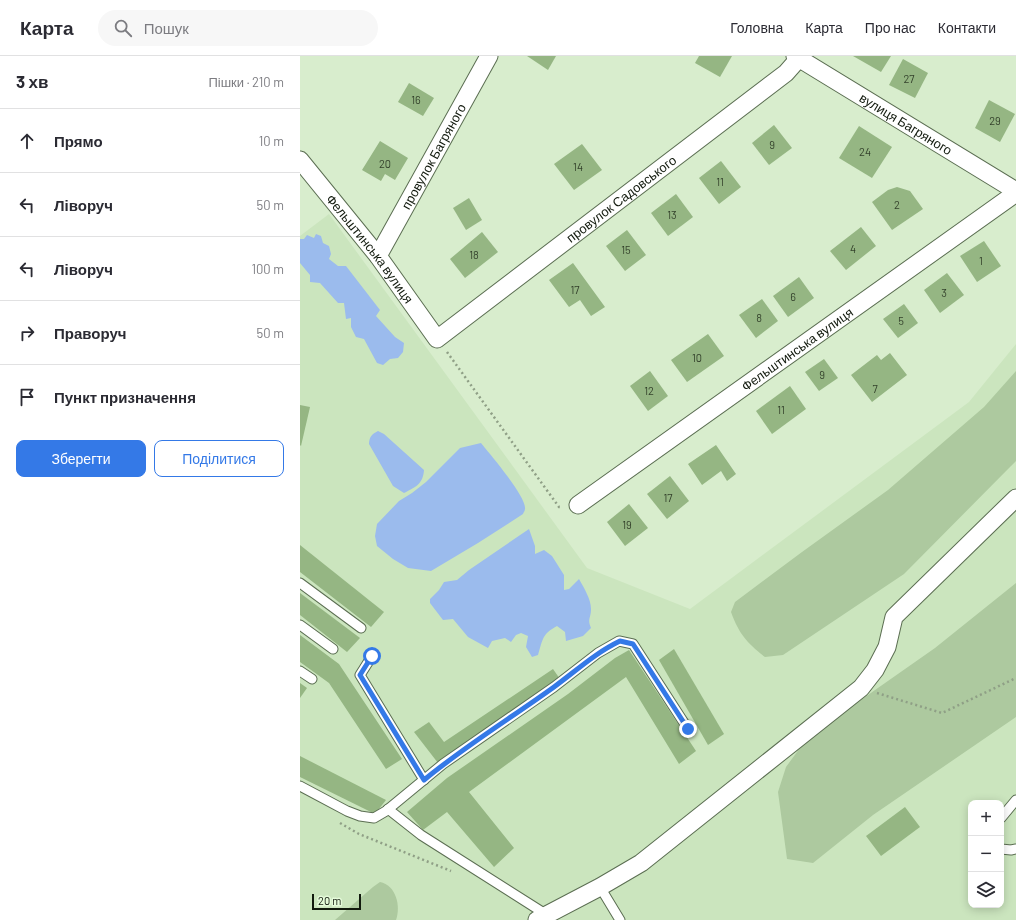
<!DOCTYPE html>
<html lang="uk">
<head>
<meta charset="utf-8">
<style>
	body { margin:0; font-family:Barlow,sans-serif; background:#f7f7f7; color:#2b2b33 }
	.controls { position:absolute; right:12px; bottom:12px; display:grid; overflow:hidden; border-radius:8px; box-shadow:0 2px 10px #0003 }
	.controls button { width:36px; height:36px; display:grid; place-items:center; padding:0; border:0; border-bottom:1px solid #e1e1e2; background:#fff; color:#2b2b33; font:20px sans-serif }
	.scale { position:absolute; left:12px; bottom:10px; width:49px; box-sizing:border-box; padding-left:4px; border:2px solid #121a0e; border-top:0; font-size:11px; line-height:14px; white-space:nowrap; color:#121a0e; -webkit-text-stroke:3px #e5fbda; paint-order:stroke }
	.stop { position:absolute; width:12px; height:12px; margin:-9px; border:3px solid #3479e7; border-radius:50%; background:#fff }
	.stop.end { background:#3479e7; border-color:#fff; box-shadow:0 1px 4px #0008 }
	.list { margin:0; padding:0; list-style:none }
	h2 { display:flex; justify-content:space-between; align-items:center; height:52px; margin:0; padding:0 16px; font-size:17px }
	h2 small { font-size:13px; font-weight:400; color:#7c7c81 }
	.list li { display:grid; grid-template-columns:26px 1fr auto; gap:12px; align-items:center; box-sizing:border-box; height:64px; padding:0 16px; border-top:1px solid #e1e1e2 }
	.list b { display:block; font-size:15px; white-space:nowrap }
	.list em { font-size:13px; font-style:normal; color:#7c7c81 }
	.actions { display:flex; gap:8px; padding:12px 16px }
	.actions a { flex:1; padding:9px 0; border:1px solid #3479e7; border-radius:8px; text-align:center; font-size:14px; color:#3479e7 }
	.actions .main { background:#3479e7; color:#fff }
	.icon { flex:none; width:22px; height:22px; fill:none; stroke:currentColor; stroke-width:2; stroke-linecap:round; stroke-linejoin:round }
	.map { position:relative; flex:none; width:716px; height:864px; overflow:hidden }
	header { display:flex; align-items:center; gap:24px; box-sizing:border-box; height:56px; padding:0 20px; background:#fff; border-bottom:1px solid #e1e1e2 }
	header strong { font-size:19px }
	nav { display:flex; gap:22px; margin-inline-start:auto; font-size:14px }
	.search { width:280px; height:36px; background:#f7f7f7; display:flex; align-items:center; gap:10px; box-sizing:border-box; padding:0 14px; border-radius:22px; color:#7c7c81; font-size:15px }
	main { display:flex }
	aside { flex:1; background:#fff }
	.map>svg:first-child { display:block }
</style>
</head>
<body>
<header>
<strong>Карта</strong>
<div class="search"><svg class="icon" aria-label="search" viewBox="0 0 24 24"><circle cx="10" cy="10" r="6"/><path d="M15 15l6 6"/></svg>Пошук</div>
<nav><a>Головна</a><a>Карта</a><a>Про нас</a><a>Контакти</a></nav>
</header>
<main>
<aside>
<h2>3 хв<small>Пішки · 210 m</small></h2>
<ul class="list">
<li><svg class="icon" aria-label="ahead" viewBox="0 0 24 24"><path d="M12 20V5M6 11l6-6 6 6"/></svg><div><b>Прямо</b></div><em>10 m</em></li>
<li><svg class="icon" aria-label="left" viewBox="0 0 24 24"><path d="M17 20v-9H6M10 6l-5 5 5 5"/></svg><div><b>Ліворуч</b></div><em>50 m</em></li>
<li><svg class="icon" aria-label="left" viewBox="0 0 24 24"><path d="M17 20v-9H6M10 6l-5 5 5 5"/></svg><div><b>Ліворуч</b></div><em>100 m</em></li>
<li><svg class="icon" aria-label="right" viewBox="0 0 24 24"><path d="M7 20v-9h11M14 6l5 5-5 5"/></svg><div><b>Праворуч</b></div><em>50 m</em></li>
<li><svg class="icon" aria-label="arrive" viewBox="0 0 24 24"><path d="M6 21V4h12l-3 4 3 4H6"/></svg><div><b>Пункт призначення</b></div></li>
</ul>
<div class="actions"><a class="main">Зберегти</a><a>Поділитися</a></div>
</aside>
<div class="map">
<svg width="716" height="864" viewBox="0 0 716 864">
	<rect width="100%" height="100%" fill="#d8edcd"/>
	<path fill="#cbe5be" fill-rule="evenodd" d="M29,158L287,512L390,553L669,346L716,288V864H0V180ZM671,747H701V849H671Z"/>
	<g fill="#adc99f">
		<path d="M716,315V405L711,410L604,518L483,599L465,601C447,587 439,578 431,556L435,546L502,496L588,434L684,351Z"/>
		<polygon points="716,527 716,661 573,759 513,807 487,803 478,736 486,711 508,681 635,592"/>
		<path d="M80,826C96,829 101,850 96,864H35L73,831Z"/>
	</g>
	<g fill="#9bbbed">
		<polygon points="16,178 21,180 23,187 29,190 31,198 29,203 38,210 46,210 80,254 76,260 95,281 104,287 103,296 98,302 90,303 83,309 77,307 64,283 56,281 51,271 51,262 46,263 44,247 38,247 20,227 10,226 10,219 0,207 0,183 4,183 7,179 14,182"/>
		<path d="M78,375L84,378L124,414C123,428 116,431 104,437L93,430L69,388C69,381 72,378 78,375Z"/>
		<path d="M181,387C189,397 227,441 225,453C225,455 223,457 223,458L178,487L131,515L108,512L93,503L77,490L75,480L77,468L99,445L112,437L126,426L160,392Z"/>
		<path d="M229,473L235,490V498L244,494L252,500L264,519V534L269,533L279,523C284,532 291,543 291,553C291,562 287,563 291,572L283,580L266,585L265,576L257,570C242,578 243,583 238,599L232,601L226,591L228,580L221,577L216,579L211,586L205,582L192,585L188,592L168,581L153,563L143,564L130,547V543L139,534L144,526L157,524L169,514Z"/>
	</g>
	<g fill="#95b683">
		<polygon points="227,0 256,0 248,14"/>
		<polygon points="399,0 432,0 420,21 395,7"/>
		<polygon points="553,0 591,0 581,16"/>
		<polygon points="603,3 628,17 615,42 589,29"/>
		<polygon points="109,27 134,42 123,60 98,46"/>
		<polygon points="689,44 715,58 700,86 675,72"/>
		<polygon points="474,69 492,92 469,109 452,87"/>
		<polygon points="559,70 592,91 572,122 539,102"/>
		<polygon points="80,85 108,102 95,124 85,118 81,125 62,114"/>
		<polygon points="282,88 302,114 274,134 254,108"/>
		<polygon points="421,105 441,131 419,148 399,122"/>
		<polygon points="597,131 610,135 623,153 592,174 572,146 588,134"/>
		<polygon points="376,138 393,161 368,180 351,157"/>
		<polygon points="169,142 182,164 166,174 153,152"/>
		<polygon points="561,171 576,190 546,214 530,195"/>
		<polygon points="327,174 346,199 325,215 306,190"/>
		<polygon points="182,176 198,196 165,222 150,203"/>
		<polygon points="684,185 701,210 677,226 660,200"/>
		<polygon points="273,207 305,251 291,260 280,244 269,251 249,224"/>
		<polygon points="647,217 664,239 640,257 624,234"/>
		<polygon points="499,221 514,242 488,261 473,240"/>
		<polygon points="462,243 478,265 456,282 439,259"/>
		<polygon points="604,248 618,267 598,282 583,263"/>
		<polygon points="408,278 424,300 387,326 371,304"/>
		<polygon points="590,297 607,319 572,346 551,319 577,299 581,304"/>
		<polygon points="524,303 538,322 519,335 505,316"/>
		<polygon points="350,315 368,340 348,355 330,330"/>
		<polygon points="490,330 506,353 472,378 456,355"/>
		<polygon points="0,349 10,351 1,390 0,389"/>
		<polygon points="416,389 436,418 427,425 421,415 402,429 388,408"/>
		<polygon points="370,420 389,445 367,463 347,438"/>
		<polygon points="329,448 348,472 325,490 307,466"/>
		<polygon points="0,489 84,556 71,571 0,516"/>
		<polygon points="0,537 60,582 47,596 0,559"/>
		<polygon points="0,579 39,608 102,703 86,713 29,627 0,606"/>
		<polygon points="374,593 424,678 408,689 359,604"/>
		<polygon points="329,594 396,695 379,708 326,621 169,736 214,792 194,811 147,756 123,774 107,756 147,722 268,638 315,602"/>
		<polygon points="253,613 260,623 138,707 114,676 129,666 144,686"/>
		<polygon points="0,627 7,632 0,642"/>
		<polygon points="0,700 86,744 75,758 0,721"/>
		<polygon points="605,751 620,771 581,800 566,780"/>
	</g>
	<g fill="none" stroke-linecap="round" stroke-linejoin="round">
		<g stroke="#5b6e52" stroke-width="11">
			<g id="service">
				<polyline points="0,527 61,572"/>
				<polyline points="0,569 33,593"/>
				<polyline points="72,600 60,619 124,724"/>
				<polyline points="0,615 12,623"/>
				<polyline points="0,730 47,755 60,760 74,762 86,755 143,708 254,631 298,597 319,585 333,588 388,673"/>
				<polyline points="88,753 121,779 247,859"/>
				<polyline points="701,762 716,744"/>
				<polyline points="701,793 711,794 716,793"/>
				<polyline points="300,831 320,864"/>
			</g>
		</g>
		<g stroke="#5b6e52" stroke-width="19">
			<g id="minor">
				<path id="s1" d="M495,0L716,135"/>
				<path id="s2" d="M0,104L78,200L137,283L486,17L501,0"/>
				<path id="s3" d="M78,200L189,0"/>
				<path id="s4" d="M278,449L716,137"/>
				<polyline points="237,864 300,831 341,807 561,632 575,614 587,591 594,561 716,442"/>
			</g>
		</g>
		<g stroke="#8f9f86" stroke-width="2.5" stroke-dasharray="2 3" stroke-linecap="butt">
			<polyline points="147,296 259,451 262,451"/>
			<polyline points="577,637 642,657 716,622"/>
			<polyline points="40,767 59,778 151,815"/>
		</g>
		<use href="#service" stroke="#fff" stroke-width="9"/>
		<use href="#minor" stroke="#fff" stroke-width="17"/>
	</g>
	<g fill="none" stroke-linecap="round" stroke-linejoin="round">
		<path stroke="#3479e7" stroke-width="5" d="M72,600L60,619L124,724C165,690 211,662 254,631C276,615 295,597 320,585L333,588L388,673"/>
	</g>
	<g text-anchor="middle" stroke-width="3.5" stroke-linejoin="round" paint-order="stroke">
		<g font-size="11" fill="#33412b">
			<text x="609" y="27">27</text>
			<text x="116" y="48">16</text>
			<text x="695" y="69">29</text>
			<text x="472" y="93">9</text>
			<text x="565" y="100">24</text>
			<text x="85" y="112">20</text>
			<text x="278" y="115">14</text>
			<text x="420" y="130">11</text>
			<text x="597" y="153">2</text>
			<text x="372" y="163">13</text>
			<text x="553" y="197">4</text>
			<text x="326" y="198">15</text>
			<text x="174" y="203">18</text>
			<text x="681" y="209">1</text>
			<text x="275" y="238">17</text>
			<text x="644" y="241">3</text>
			<text x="493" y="245">6</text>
			<text x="459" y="266">8</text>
			<text x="601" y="269">5</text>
			<text x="397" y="306">10</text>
			<text x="522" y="323">9</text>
			<text x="575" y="337">7</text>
			<text x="349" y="339">12</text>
			<text x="481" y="358">11</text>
			<text x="368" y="446">17</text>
			<text x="327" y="473">19</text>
		</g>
		<g font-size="13" fill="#121a0e" stroke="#e5fbda">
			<text dy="5" stroke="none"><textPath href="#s1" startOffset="130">вулиця Багряного</textPath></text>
			<text dy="5" stroke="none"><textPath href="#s3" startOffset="114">провулок Багряного</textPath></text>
			<text dy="5" stroke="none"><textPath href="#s2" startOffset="457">провулок Садовського</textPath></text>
			<text dy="5" stroke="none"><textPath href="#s2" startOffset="113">Фельштинська вулиця</textPath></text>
			<text dy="5" stroke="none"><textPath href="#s4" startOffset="269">Фельштинська вулиця</textPath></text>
		</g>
	</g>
</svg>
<div class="controls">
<button>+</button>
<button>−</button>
<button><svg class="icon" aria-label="layers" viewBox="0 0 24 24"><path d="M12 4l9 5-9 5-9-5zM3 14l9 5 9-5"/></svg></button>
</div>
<div class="scale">20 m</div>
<div class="stop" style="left:72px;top:600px"></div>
<div class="stop end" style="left:388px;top:673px"></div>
</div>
</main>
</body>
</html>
